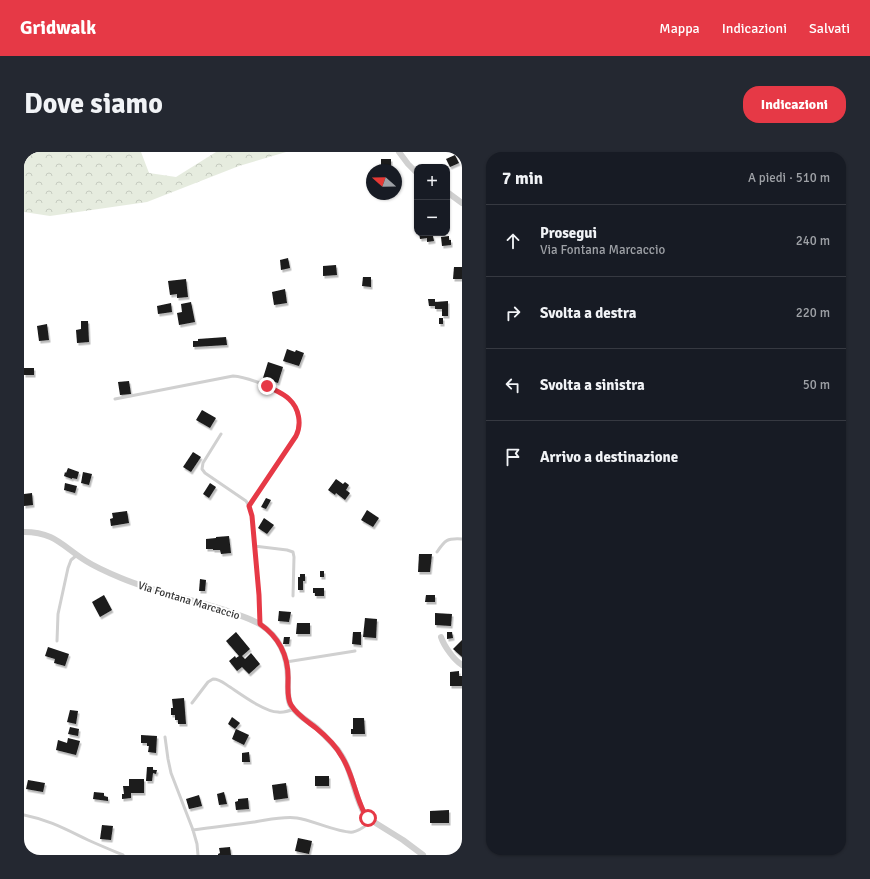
<!DOCTYPE html>
<html lang="it">
<head>
<meta charset="utf-8">
<style>
	body { margin:0; font-family:Signika,sans-serif; background:#242831; color:#f1f3f6 }
	.controls { position:absolute; right:12px; top:12px; display:grid; overflow:hidden; border-radius:8px; box-shadow:0 1px 3px #0004 }
	.controls button { width:36px; height:36px; display:grid; place-items:center; padding:0; border:0; border-bottom:1px solid #363941; background:#171b24; color:#f1f3f6; font:20px sans-serif }
	.compass { position:absolute; left:342px; top:12px; width:36px; height:36px; border-radius:50%; background:#171b24; box-shadow:0 1px 3px #0004; rotate:290deg }
	.stop { position:absolute; width:12px; height:12px; margin:-9px; border:3px solid #e63946; border-radius:50%; background:#fff }
	.stop.end { background:#e63946; border-color:#fff; box-shadow:0 1px 4px #0008 }
	.list { margin:0; padding:0; list-style:none }
	h2 { display:flex; justify-content:space-between; align-items:center; height:52px; margin:0; padding:0 16px; font-size:17px }
	h2 small { font-size:13px; font-weight:400; color:#9ea1a6 }
	.list li { display:grid; grid-template-columns:26px 1fr auto; gap:12px; align-items:center; box-sizing:border-box; height:72px; padding:0 16px; border-top:1px solid #363941 }
	.list b { display:block; font-size:15px; white-space:nowrap }
	.list p { margin:0; font-size:13px; white-space:nowrap; color:#9ea1a6 }
	.list em { font-size:13px; font-style:normal; color:#9ea1a6 }
	.icon { flex:none; width:22px; height:22px; fill:none; stroke:currentColor; stroke-width:2; stroke-linecap:round; stroke-linejoin:round }
	.map { position:relative; flex:none; width:438px; height:703px; overflow:hidden; border-radius:16px }
	header { display:flex; align-items:center; gap:24px; box-sizing:border-box; height:56px; padding:0 20px; background:#e63946; color:#fff }
	header strong { font-size:19px }
	nav { display:flex; gap:22px; margin-inline-start:auto; font-size:14px }
	.intro { display:flex; align-items:center; justify-content:space-between; box-sizing:border-box; height:96px; padding:0 24px }
	h1 { margin:0; font-size:28px }
	.button { padding:10px 18px; border-radius:16px; background:#e63946; color:#fff; font-size:14px; font-weight:700 }
	main { display:flex; gap:24px; padding:0 24px }
	aside { flex:1; background:#171b24; border-radius:16px; box-shadow:0 1px 3px #0004 }
	.map>svg:first-child { display:block }
</style>
</head>
<body>
<header>
<strong>Gridwalk</strong>
<nav><a>Mappa</a><a>Indicazioni</a><a>Salvati</a></nav>
</header>
<div class="intro"><h1>Dove siamo</h1><a class="button">Indicazioni</a></div>
<main>
<div class="map">
<svg width="438" height="703" viewBox="0 0 438 703">
	<defs>
		<pattern id="forest-crowns" width="20" height="18" patternUnits="userSpaceOnUse"><rect width="20" height="18" fill="#e6ecdf"/><path d="M2 6a3 3 0 1 1 6 0M12 15a3 3 0 1 1 6 0" fill="none" stroke="#c6cbc0"/></pattern>
		<filter id="shadow"><feDropShadow dx="1.5" dy="2.5" stdDeviation="0" flood-color="#0004"/></filter>
	</defs>
	<rect width="100%" height="100%" fill="#fff"/>
	<polygon fill="url(#forest-crowns)" points="0,0 117,0 125,21 152,25 192,0 262,0 215,14 123,50 26,64 0,60"/>
	<g fill="#1a1a1a" filter="url(#shadow)">
		<polygon points="431,3 435,11 426,15 422,7"/>
		<rect x="357" y="7" width="10" height="11"/>
		<polygon points="395,81 406,81 406,84 409,84 410,89 403,90 403,86 396,87"/>
		<polygon points="425,84 425,88 427,88 427,93 418,94 417,85"/>
		<polygon points="264,106 266,116 257,118 256,108"/>
		<polygon points="312,113 313,123 299,124 299,114"/>
		<polygon points="430,115 438,115 438,127 429,127"/>
		<polygon points="339,125 347,125 347,135 338,134"/>
		<polygon points="162,127 164,145 153,146 153,142 146,143 144,129"/>
		<polygon points="261,137 263,151 250,153 248,140"/>
		<polygon points="404,147 411,147 411,150 424,149 424,164 418,164 418,157 411,157 411,154 405,154"/>
		<polygon points="167,150 171,170 155,173 153,161 158,160 157,152"/>
		<polygon points="147,151 148,160 134,162 133,154"/>
		<rect x="415" y="166" width="4" height="6"/>
		<polygon points="57,169 64,169 65,190 53,191 52,178 57,177"/>
		<polygon points="23,172 25,188 15,189 13,174"/>
		<polygon points="202,185 203,193 169,195 169,189 174,189 174,187"/>
		<polygon points="263,197 271,200 272,198 280,201 275,214 259,209"/>
		<polygon points="244,210 259,215 254,231 239,226"/>
		<rect x="0" y="216" width="10" height="7"/>
		<polygon points="105,229 107,242 96,243 94,230"/>
		<polygon points="178,258 192,266 186,276 172,268"/>
		<polygon points="169,300 177,305 167,320 159,315"/>
		<polygon points="44,316 55,320 53,327 48,326 48,327 40,324 41,320 42,321"/>
		<polygon points="59,320 68,322 65,333 57,331"/>
		<polygon points="312,327 319,332 321,330 325,333 322,338 326,341 321,348 312,341 311,343 304,338"/>
		<polygon points="41,331 53,334 51,341 40,338"/>
		<polygon points="186,331 192,335 185,346 179,342"/>
		<polygon points="8,341 9,353 0,354 0,342"/>
		<polygon points="242,346 247,348 242,357 237,355"/>
		<polygon points="343,358 355,366 349,375 337,368"/>
		<polygon points="103,359 105,371 87,374 86,367 89,366 88,361"/>
		<polygon points="240,366 250,373 243,382 234,376"/>
		<polygon points="205,384 207,401 197,402 196,398 189,398 189,397 182,397 182,387 192,386 192,385"/>
		<polygon points="395,402 408,402 406,420 394,420"/>
		<rect x="296" y="419" width="4" height="6"/>
		<polygon points="276,422 281,422 281,429 279,429 279,438 274,438 274,425 276,425"/>
		<polygon points="176,427 182,428 181,439 175,439"/>
		<polygon points="289,436 300,436 300,444 291,444 291,441 289,441"/>
		<polygon points="80,443 88,458 76,465 68,450"/>
		<polygon points="402,443 411,443 411,450 401,450"/>
		<polygon points="255,459 267,460 265,470 254,469"/>
		<polygon points="411,461 428,462 427,474 411,473"/>
		<polygon points="341,466 353,467 352,486 339,485"/>
		<polygon points="273,471 286,471 286,482 272,482"/>
		<polygon points="212,480 226,497 218,504 221,507 227,501 236,512 225,522 218,515 213,519 205,509 211,504 212,506 215,504 202,489"/>
		<polygon points="329,480 337,480 337,493 328,492"/>
		<polygon points="423,480 428,480 429,486 423,487"/>
		<polygon points="260,485 266,485 265,492 259,492"/>
		<polygon points="438,488 438,505 429,497"/>
		<polygon points="24,495 45,502 41,514 30,511 31,507 21,504"/>
		<polygon points="435,519 435,524 438,524 438,534 426,534 426,520"/>
		<polygon points="160,546 162,572 154,572 154,568 151,568 151,563 147,563 147,556 149,556 148,547"/>
		<polygon points="46,558 54,559 52,572 43,570"/>
		<polygon points="208,565 216,571 211,577 204,572"/>
		<polygon points="329,566 340,566 341,582 327,582 327,577 329,577"/>
		<polygon points="46,575 55,577 54,584 44,582"/>
		<polygon points="212,577 225,583 220,593 208,587"/>
		<polygon points="117,583 133,584 132,601 124,600 125,594 123,594 123,591 117,591"/>
		<polygon points="44,586 56,589 52,603 32,598 34,588 43,591"/>
		<polygon points="225,600 226,610 218,610 218,601"/>
		<polygon points="123,615 129,615 129,618 133,618 132,622 129,621 128,629 122,629"/>
		<rect x="291" y="624" width="14" height="10"/>
		<polygon points="105,627 120,627 120,641 107,641 107,646 98,647 98,642 100,642 99,634 105,634"/>
		<polygon points="4,628 21,631 19,640 2,637"/>
		<polygon points="262,631 264,646 250,648 248,633"/>
		<polygon points="70,640 80,641 80,644 84,645 84,649 69,647"/>
		<polygon points="200,640 203,652 195,653 193,642"/>
		<polygon points="175,643 178,654 165,657 162,647"/>
		<polygon points="224,646 225,657 212,658 211,650 214,649 214,647"/>
		<polygon points="425,658 425,671 406,671 406,659"/>
		<polygon points="78,673 89,674 87,688 76,687"/>
		<polygon points="274,686 288,689 285,702 271,699"/>
		<polygon points="206,695 207,703 194,703 194,702 196,701 195,696"/>
	</g>
	<g fill="none" stroke-linecap="round" stroke-linejoin="round">
		<g stroke="#d0d0d0" stroke-width="3">
			<path d="M91,247L209,224C223,225 255,237 266,247C269,250 270,254 272,258C277,268 276,277 270,287L225,354"/>
			<polyline points="197,282 179,311 178,317 181,321 222,349 225,354 228,364 235,443 236,472"/>
			<polyline points="230,394 263,398 269,400 270,405 269,444"/>
			<path d="M413,400C421,388 423,386 438,387"/>
			<polyline points="33,489 34,462 44,416 47,408 53,403"/>
			<polyline points="262,510 331,499"/>
			<path d="M168,551L184,530L189,527C196,527 201,532 206,535C218,543 241,560 254,560C260,561 265,559 270,557"/>
			<polyline points="141,585 144,607 147,621 169,678"/>
			<path d="M0,663C25,668 41,677 64,688C75,693 87,698 99,703"/>
			<path d="M174,703L173,692L169,678C189,675 210,673 230,670C244,668 259,664 273,666C288,668 317,682 329,680C336,679 342,673 348,669"/>
		</g>
		<g stroke="#d0d0d0" stroke-width="6">
			<polyline points="375,0 384,12 393,21"/>
			<polyline points="423,40 438,51"/>
			<path d="M0,380C31,380 38,394 62,409C73,416 85,421 97,426C130,440 167,447 201,458C213,463 227,466 237,473C257,486 264,505 264,528C264,536 263,544 266,552C272,563 284,569 293,576C300,583 307,590 314,598C329,618 329,644 342,665L379,688L399,703"/>
			<path d="M417,485C420,494 430,508 438,513"/>
		</g>
	</g>
	<g fill="none" stroke-linecap="round" stroke-linejoin="round">
		<path stroke="#e63946" stroke-width="5" d="M243,234C250,238 259,241 265,247C275,256 278,272 272,284L225,354L228,364L235,443L236,472C256,486 265,505 264,529C264,537 263,546 267,553C273,563 283,569 292,576C302,584 312,594 318,605C327,619 330,636 336,651C338,656 340,662 344,666"/>
	</g>
	<g text-anchor="middle" stroke-width="4" stroke-linejoin="round" paint-order="stroke">
		<g font-size="11" fill="#333" stroke="#fff">
			<text transform="translate(165 448) rotate(17)" y="4">Via Fontana Marcaccio</text>
		</g>
	</g>
</svg>
<div class="controls">
<button>+</button>
<button>−</button>
</div>
<svg class="compass" viewBox="-18 -18 36 36"><path d="M0-13l5 13h-10z" fill="#e53935"/><path d="M0 13l5-13h-10z" fill="#9ea1a6"/></svg>
<div class="stop" style="left:344px;top:666px"></div>
<div class="stop end" style="left:243px;top:234px"></div>
</div>
<aside>
<h2>7 min<small>A piedi · 510 m</small></h2>
<ul class="list">
<li><svg class="icon" aria-label="ahead" viewBox="0 0 24 24"><path d="M12 20V5M6 11l6-6 6 6"/></svg><div><b>Prosegui</b><p>Via Fontana Marcaccio</p></div><em>240 m</em></li>
<li><svg class="icon" aria-label="right" viewBox="0 0 24 24"><path d="M7 20v-9h11M14 6l5 5-5 5"/></svg><div><b>Svolta a destra</b></div><em>220 m</em></li>
<li><svg class="icon" aria-label="left" viewBox="0 0 24 24"><path d="M17 20v-9H6M10 6l-5 5 5 5"/></svg><div><b>Svolta a sinistra</b></div><em>50 m</em></li>
<li><svg class="icon" aria-label="arrive" viewBox="0 0 24 24"><path d="M6 21V4h12l-3 4 3 4H6"/></svg><div><b>Arrivo a destinazione</b></div></li>
</ul>
</aside>
</main>
</body>
</html>
